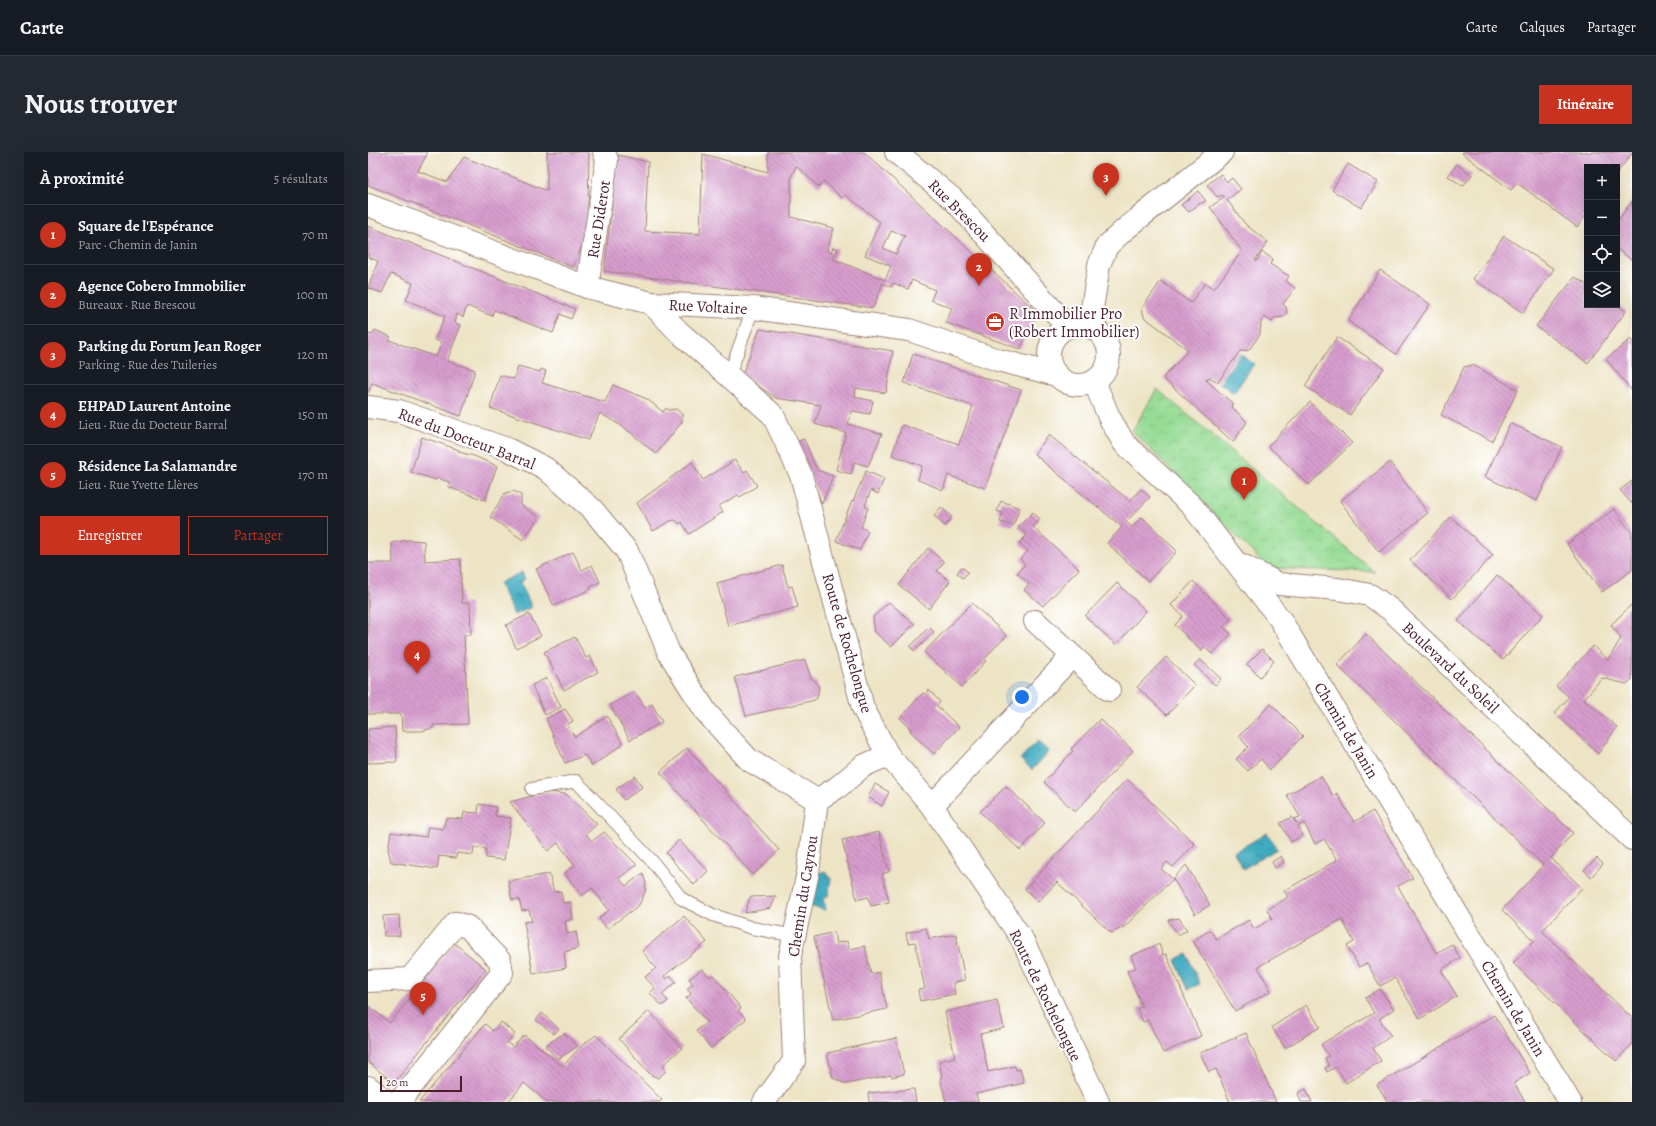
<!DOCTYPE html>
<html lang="fr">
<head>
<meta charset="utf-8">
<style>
	body { margin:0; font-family:Alegreya,serif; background:#242831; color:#f1f3f6 }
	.controls { position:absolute; right:12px; top:12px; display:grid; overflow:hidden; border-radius:0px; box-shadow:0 4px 16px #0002 }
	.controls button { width:36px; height:36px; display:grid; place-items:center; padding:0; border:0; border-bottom:1px solid #363941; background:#171b24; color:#f1f3f6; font:20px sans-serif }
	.scale { position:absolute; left:12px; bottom:10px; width:82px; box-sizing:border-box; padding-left:4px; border:2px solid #4a1f2b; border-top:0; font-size:11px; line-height:14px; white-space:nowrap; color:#4a1f2b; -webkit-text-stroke:3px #fff; paint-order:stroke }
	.you { position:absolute; left:654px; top:545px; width:14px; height:14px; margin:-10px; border:3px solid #fff; border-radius:50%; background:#1a73e8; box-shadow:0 0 0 6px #1a73e833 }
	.badge { display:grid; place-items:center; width:26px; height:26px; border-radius:50%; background:#c8321e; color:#fff; font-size:13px; font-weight:700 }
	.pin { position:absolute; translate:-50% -33px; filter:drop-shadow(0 1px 2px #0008) }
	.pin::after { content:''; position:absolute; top:21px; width:14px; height:12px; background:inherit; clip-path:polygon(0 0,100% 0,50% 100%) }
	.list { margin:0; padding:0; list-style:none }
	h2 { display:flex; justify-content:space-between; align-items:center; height:52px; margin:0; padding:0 16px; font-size:17px }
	h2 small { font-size:13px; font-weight:400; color:#9ea1a6 }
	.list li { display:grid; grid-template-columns:26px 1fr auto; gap:12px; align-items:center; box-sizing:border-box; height:60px; padding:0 16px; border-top:1px solid #363941 }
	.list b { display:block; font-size:15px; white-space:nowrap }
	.list p { margin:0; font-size:13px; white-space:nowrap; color:#9ea1a6 }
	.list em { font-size:13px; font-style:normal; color:#9ea1a6 }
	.actions { display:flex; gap:8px; padding:12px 16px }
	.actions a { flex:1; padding:9px 0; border:1px solid #c8321e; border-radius:0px; text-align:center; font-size:14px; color:#c8321e }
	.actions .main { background:#c8321e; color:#fff }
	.icon { flex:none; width:22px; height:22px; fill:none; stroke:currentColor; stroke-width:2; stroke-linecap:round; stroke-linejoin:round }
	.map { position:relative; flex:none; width:1264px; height:950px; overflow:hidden; border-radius:0px }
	header { display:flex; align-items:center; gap:24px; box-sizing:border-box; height:56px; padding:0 20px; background:#171b24; border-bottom:1px solid #363941 }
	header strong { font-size:19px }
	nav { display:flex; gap:22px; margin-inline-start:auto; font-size:14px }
	.intro { display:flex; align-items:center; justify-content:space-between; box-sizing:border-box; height:96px; padding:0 24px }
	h1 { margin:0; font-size:28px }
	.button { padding:10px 18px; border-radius:0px; background:#c8321e; color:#fff; font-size:14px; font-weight:700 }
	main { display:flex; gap:24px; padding:0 24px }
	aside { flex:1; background:#171b24; border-radius:0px; box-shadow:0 4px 16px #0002 }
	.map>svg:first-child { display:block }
</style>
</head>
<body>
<header>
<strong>Carte</strong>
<nav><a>Carte</a><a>Calques</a><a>Partager</a></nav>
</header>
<div class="intro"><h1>Nous trouver</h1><a class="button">Itinéraire</a></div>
<main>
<aside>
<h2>À proximité<small>5 résultats</small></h2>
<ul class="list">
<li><span class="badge">1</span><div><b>Square de l'Espérance</b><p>Parc · Chemin de Janin</p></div><em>70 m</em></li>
<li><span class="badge">2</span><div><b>Agence Cobero Immobilier</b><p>Bureaux · Rue Brescou</p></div><em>100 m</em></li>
<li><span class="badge">3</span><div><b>Parking du Forum Jean Roger</b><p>Parking · Rue des Tuileries</p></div><em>120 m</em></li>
<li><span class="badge">4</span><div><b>EHPAD Laurent Antoine</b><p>Lieu · Rue du Docteur Barral</p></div><em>150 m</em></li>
<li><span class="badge">5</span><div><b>Résidence La Salamandre</b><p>Lieu · Rue Yvette Llères</p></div><em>170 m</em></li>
</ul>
<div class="actions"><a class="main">Enregistrer</a><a>Partager</a></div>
</aside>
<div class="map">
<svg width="1264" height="950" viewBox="0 0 1264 950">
	<defs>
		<pattern id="park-crowns" width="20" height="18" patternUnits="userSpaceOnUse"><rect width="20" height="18" fill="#97dc95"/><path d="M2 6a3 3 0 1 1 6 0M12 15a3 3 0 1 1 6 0" fill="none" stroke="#84bc81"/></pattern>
		<pattern id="water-ripples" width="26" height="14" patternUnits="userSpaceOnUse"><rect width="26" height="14" fill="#3faabf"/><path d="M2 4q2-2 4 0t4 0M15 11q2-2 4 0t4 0" fill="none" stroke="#378a9b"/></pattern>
		<pattern id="building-back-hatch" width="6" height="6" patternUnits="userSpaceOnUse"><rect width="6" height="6" fill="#d79dce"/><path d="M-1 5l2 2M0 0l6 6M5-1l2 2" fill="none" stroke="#b07fa7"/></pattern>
	</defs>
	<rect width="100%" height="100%" fill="#fff"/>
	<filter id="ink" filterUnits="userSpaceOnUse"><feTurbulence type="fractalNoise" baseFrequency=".025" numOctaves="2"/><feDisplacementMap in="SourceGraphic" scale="8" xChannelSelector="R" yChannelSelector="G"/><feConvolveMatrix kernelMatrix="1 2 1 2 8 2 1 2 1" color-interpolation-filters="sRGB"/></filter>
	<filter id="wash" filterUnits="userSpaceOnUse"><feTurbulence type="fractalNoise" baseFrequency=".012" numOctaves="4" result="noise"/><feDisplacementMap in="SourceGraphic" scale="16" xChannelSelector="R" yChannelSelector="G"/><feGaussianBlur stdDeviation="0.9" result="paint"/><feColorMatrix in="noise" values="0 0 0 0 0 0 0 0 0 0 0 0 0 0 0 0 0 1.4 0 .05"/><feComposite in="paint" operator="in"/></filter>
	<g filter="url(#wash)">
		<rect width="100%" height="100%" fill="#ede4c5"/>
		<polygon fill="url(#park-crowns)" stroke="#707e60" points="789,237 1007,420 900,416 764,279"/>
		<g fill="url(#water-ripples)" stroke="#446475">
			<polygon points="872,202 886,212 866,241 852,231"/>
			<polygon points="154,420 157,427 152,430 164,455 146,463 131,431"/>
			<polygon points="669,589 681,600 664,618 652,607"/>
			<polygon points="899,681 909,697 875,717 866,700"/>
			<polygon points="457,719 463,727 460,744 457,745 455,749 458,754 457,758 444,755 440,747 445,723"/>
			<polygon points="819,802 832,832 820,837 807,808"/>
		</g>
		<g id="blocks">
			<g fill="url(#building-back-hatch)" fill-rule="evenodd">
				<polygon points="0,0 60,0 50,19 79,30 96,5 179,39 179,0 221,0 220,59 216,89 205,115 0,33"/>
				<path d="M400,0H496L670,161L652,197L578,171L584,156L563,148L567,138L544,128L540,137L525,131L523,135L515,131L505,156L236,119L250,3L280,10L277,79L332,82L335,2L400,20ZM428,14L451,35L456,29L474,46L478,43L512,70L497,103L523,114L517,128L465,107L470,97L465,95L463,101L459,99L466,76L423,65V25ZM523,79L537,84L528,102L515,96Z"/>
				<polygon points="1095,0 1264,0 1264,1 1249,21 1249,15 1219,15 1219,62 1209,75 1149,31 1143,38 1094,1"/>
				<polygon points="980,12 1010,30 993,56 964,38"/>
				<polygon points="1089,12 1104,23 1095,34 1080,24"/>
				<polygon points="853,22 859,30 864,26 873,37 859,48 878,73 900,90 887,108 889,109 894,100 905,107 902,112 921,124 918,129 927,136 915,152 918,155 919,161 915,165 906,166 904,170 897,165 893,169 892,182 881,198 872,199 850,230 841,225 838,228 865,252 863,254 879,270 865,290 795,226 820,198 776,165 774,156 793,129 823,151 837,131 846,137 874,99 842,55 857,45 854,43 849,45 839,33"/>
				<polygon points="830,39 838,49 831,52 821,60 813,53"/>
				<polygon points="1264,49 1264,108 1249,97 1249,70"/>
				<polygon points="0,74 207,157 203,167 192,162 185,181 126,158 124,164 99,154 95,165 89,162 87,171 93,173 79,209 107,218 93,264 4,231 0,241 0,182 4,183 7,178 23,185 21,188 68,205 74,190 67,188 77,164 38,148 45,131 23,122 14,141 0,136 10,109 0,105"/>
				<polygon points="1136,84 1186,117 1155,161 1105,127"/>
				<polygon points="1012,118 1062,152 1028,202 980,169"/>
				<polygon points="1207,125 1219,133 1219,153 1249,153 1258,159 1220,211 1168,174"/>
				<polygon points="392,177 525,199 518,241 488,236 487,245 505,249 502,262 484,259 480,272 514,282 500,314 486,310 483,322 468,318 478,281 447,272 453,253 408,246 374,223"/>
				<polygon points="969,185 1016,216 982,263 937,234"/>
				<polygon points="1264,186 1264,239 1238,207"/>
				<polygon points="545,202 653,238 617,336 580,323 575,338 550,328 554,314 524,303 534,273 591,292 605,254 536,231"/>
				<polygon points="1105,213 1150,238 1124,289 1073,263 1096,215"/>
				<polygon points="150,214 172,220 173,217 178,219 174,231 237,250 245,233 279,247 295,260 298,256 300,258 308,257 314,262 314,270 288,302 257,276 232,261 220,288 122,256 132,223 146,227"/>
				<polygon points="942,250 984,291 941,333 900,294"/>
				<polygon points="1142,271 1194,295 1169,349 1117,325"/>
				<polygon points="681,283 762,349 773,337 782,345 758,370 764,375 774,365 809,399 780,429 739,391 754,375 666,302"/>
				<polygon points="54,285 91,298 91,300 106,304 129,314 117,348 80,335 81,330 69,326 68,328 43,320"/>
				<polygon points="436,287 449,318 465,324 454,352 429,290"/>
				<polygon points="367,308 376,321 379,318 389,334 372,345 370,343 351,354 355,360 321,382 314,370 312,372 307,368 302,369 285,379 269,351 324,310 335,328"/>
				<polygon points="1022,310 1060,361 1011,400 972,349"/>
				<polygon points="498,319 516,327 510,342 503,338 497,354 500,356 493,375 500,379 492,398 468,389 484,348 485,349"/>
				<polygon points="1264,329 1264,352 1252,338"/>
				<polygon points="146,339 153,343 153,353 171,365 155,388 122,365 137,341"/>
				<polygon points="633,349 652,356 645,374 632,370 635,361 629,359"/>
				<polygon points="573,355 584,365 577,374 566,364"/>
				<polygon points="1246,357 1264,381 1264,418 1234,440 1199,392"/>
				<polygon points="665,360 672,367 665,375 711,417 675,454 656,438 661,432 649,421 657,412 652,407 660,399 651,391 659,383 650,375"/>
				<polygon points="1083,365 1125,403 1084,447 1042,408"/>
				<polygon points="41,388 56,389 57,409 92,407 94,451 102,451 103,483 96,483 100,572 65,573 65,576 54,579 34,579 33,562 0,562 0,411 25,411 24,391"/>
				<polygon points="560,396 576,410 569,419 582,429 561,457 531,433"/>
				<polygon points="205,400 214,418 224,413 232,430 222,435 223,437 186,454 168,417"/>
				<polygon points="414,413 420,435 424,434 430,455 360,474 349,431"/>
				<polygon points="594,415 600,420 595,426 589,421"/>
				<polygon points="1129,423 1175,463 1135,508 1090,469"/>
				<polygon points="825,429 863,467 855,475 863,482 844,502 836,495 833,499 807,473 815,464 803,453"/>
				<polygon points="749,431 778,459 748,493 717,464"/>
				<polygon points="521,450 546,472 523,495 507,480 505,465"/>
				<polygon points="604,451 639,484 627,495 616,508 618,509 594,535 556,500"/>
				<polygon points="1263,453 1264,454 1264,528 1258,532 1234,526 1216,547 1249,575 1230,602 1187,561 1201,545 1188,534 1225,494 1240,508 1253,486 1243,473"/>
				<polygon points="161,462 173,484 148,496 138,473"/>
				<polygon points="561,475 566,480 547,499 542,495"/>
				<polygon points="998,482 1205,681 1183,706 1214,736 1174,779 1264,866 1264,892 1248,909 1145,811 1166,789 1134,758 1175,713 969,513"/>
				<polygon points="207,485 218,506 222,504 230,520 196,538 176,500"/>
				<polygon points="894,497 906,509 892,525 879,512"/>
				<polygon points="798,505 827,533 799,563 769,535"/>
				<polygon points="832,507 853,527 847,533 826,513"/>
				<polygon points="437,508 443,526 448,530 451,535 449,546 447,548 378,564 367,525"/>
				<polygon points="179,526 193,555 177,563 164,533"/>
				<polygon points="561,538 572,550 569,554 591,575 566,602 542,579 543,577 532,566 555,541 557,542"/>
				<polygon points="267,540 277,556 284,552 294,570 262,588 242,553"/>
				<polygon points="903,552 935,584 902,618 893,607 880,619 868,607 880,595 871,584"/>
				<polygon points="197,557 205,569 199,573 207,585 239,564 255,592 224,614 217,603 197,611 178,567"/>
				<polygon points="732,567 765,599 707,660 676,630 705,599 703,597"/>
				<polygon points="27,575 29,610 0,611 0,577"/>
				<polygon points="319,596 411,698 385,723 292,620"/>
				<polygon points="267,624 274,635 256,648 248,637"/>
				<polygon points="953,624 965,644 969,641 986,670 1005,659 1045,726 1030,734 1068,801 1084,792 1092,806 1073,818 1089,844 1052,867 1027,826 1012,834 999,811 991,815 979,794 986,790 974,767 890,815 903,839 867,859 825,789 842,778 848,787 881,768 886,777 904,767 899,758 920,745 916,739 969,708 956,687 947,692 936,671 930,674 935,683 923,690 912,671 924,665 929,672 926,667 932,665 919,643"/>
				<polygon points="759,627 827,692 805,715 799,710 793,717 805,727 756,775 743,781 689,730 670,750 657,737"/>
				<polygon points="507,632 521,640 514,654 500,645"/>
				<polygon points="638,634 677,671 652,698 612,660"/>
				<polygon points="179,640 198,642 229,672 218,682 224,689 236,680 269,713 251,726 258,734 275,721 278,732 277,740 271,753 239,777 231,766 241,758 224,736 214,744 197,721 207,713 190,691 180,699 142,650"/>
				<polygon points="111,652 128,655 127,664 143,666 136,708 118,706 118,697 106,695 105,703 89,701 88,706 71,704 69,717 23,710 20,697 23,680 58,685 60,675 75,677 78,666 95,667 96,660 110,661"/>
				<polygon points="511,680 521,720 514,722 521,750 503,754 500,745 489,748 474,688"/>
				<polygon points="311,688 340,719 326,733 298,701"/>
				<polygon points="913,704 916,710 907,716 904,710"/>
				<polygon points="1229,706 1235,712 1223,725 1216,718"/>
				<polygon points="818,713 842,753 827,762 805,727"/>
				<polygon points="181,722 186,740 193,739 195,751 203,750 205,767 197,769 199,782 208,780 211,796 196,800 198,816 165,822 156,770 164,769 161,758 154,759 151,747 144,748 140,729"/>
				<polygon points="408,744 403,756 377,761 382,745"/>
				<polygon points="31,763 32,784 16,784 15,764"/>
				<polygon points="316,764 339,790 296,824 298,827 303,824 308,830 294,842 300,849 294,854 282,841 287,836 277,825 288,816 274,799"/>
				<polygon points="811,766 819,778 810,783 800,768"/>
				<polygon points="558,776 561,787 588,782 597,828 585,831 587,842 552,849 550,838 557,837 547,790 540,791 538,781"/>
				<polygon points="466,780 468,791 479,789 481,797 497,794 503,822 511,820 519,857 465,868 446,785"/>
				<polygon points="86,791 118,817 26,931 0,910 0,854 22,871"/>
				<polygon points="791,792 795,803 798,802 833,884 795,901 780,868 775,870 769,857 774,854 759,819 768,816 763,804"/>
				<polygon points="334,817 342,825 345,823 373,856 370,858 378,867 343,896 328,879 339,870 318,846 323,842 319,837 325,832 321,827"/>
				<polygon points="1012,837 1026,857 1011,867 1023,884 1005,896 1013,909 978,931 968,915 959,920 957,916 961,914 957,906 961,904 953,892 1006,861 997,846"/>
				<polygon points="629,848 636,876 612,882 620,920 647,914 648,918 652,917 656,931 608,942 610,950 578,950 572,926 574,925 571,909 587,905 577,860"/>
				<polygon points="938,853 952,875 917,896 904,875"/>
				<polygon points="281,859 314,896 295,913 297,920 290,926 283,923 251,887"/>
				<polygon points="174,861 191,877 186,882 168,868"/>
				<polygon points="1126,863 1162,921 1146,931 1157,950 1020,950 1009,933"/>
				<polygon points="133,870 147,882 139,891 145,895 156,883 195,914 212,895 228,883 294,948 292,950 179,950 156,931 140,950 51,950 117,872 125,879"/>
				<polygon points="196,881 210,894 190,907 177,894"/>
				<polygon points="878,881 893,916 908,950 862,950 848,917 841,920 832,901"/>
				<polygon points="528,886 536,922 524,925 523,923 478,932 465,926 459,901"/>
				<polygon points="546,937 548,950 501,950 500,941"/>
				<polygon points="938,937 941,943 944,950 933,950 930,941"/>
			</g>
		</g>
	</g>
	<g filter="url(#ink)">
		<use href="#blocks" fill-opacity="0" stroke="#9c8278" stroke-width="1"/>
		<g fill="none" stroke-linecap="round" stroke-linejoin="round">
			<g stroke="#9c8278" stroke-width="14">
				<g id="lane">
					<polyline points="361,224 385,156"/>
					<polyline points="164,637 208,629 284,709 314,747 345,763 384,776 427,784"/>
				</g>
			</g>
			<g stroke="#9c8278" stroke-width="24">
				<g id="street">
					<polyline points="528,0 585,47 700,175"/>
					<polyline points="0,53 219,135 283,151 385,156 541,178 630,208 689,223"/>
					<polyline points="219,135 239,8 236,0"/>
					<polyline points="283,151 310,179 405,263 433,323 495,556 520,603 564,654 654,787 730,950"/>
					<circle cx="711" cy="203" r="30"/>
					<polyline points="721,175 731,113 739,94 756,78 854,0"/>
					<polyline points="726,229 741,265 756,291 824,354 912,467 1202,950"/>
					<polyline points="0,255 31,259 139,297 177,316 224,357 259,399 301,501 338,560 381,608 449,648"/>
					<polyline points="874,413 911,432 970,437 1002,443 1023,458 1264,687"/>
					<polyline points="667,469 741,538"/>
					<polyline points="449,648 470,635 495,614 520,603"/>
					<polyline points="564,654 704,504"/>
					<polyline points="0,829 42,827 88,771 100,775 132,809 134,821 31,950"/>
					<polyline points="0,935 19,950"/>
					<polyline points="396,950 426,909 422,804 440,720 449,648"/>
				</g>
			</g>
			<use href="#lane" stroke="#fff" stroke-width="12"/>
			<use href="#street" stroke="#fff" stroke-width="22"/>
		</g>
	</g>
	<defs>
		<g id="office-disc" transform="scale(1)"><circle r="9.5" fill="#c8321e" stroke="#fff"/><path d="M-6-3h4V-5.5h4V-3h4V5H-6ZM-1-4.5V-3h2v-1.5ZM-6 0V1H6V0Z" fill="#fff"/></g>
	</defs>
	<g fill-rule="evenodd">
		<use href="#office-disc" x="627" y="170"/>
	</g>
	<g text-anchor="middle" stroke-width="4" stroke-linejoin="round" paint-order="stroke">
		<g font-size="16" fill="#4a1f2b" stroke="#fff">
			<text transform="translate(592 58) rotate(45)" y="6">Rue Brescou</text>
			<text transform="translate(230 67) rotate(-81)" y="6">Rue Diderot</text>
			<text transform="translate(340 154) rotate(3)" y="6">Rue Voltaire</text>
			<text transform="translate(99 286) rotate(21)" y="6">Rue du Docteur Barral</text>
			<text transform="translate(480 491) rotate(74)" y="6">Route de Rochelongue</text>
			<text transform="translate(1083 515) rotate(43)" y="6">Boulevard du Soleil</text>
			<text transform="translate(979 578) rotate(59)" y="6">Chemin de Janin</text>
			<text transform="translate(434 744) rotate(-81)" y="6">Chemin du Cayrou</text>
			<text transform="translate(678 843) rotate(64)" y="6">Route de Rochelongue</text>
			<text transform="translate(1146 856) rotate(59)" y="6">Chemin de Janin</text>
		</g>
		<g font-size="16" fill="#4a1f2b" stroke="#fff" text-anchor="start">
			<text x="641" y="167">R Immobilier Pro<tspan x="641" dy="18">(Robert Immobilier)</tspan></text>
		</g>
	</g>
</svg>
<div class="controls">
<button>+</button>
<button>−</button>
<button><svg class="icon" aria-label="locate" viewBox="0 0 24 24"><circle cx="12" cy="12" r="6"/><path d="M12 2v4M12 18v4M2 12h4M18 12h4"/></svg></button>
<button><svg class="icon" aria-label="layers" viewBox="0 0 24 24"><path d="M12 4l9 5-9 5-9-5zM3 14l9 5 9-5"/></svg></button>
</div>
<div class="scale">20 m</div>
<div class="you"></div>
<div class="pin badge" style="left:876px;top:348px">1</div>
<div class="pin badge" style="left:611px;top:134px">2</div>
<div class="pin badge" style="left:738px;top:44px">3</div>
<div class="pin badge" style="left:49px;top:522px">4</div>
<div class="pin badge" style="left:55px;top:863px">5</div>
</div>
</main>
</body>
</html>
